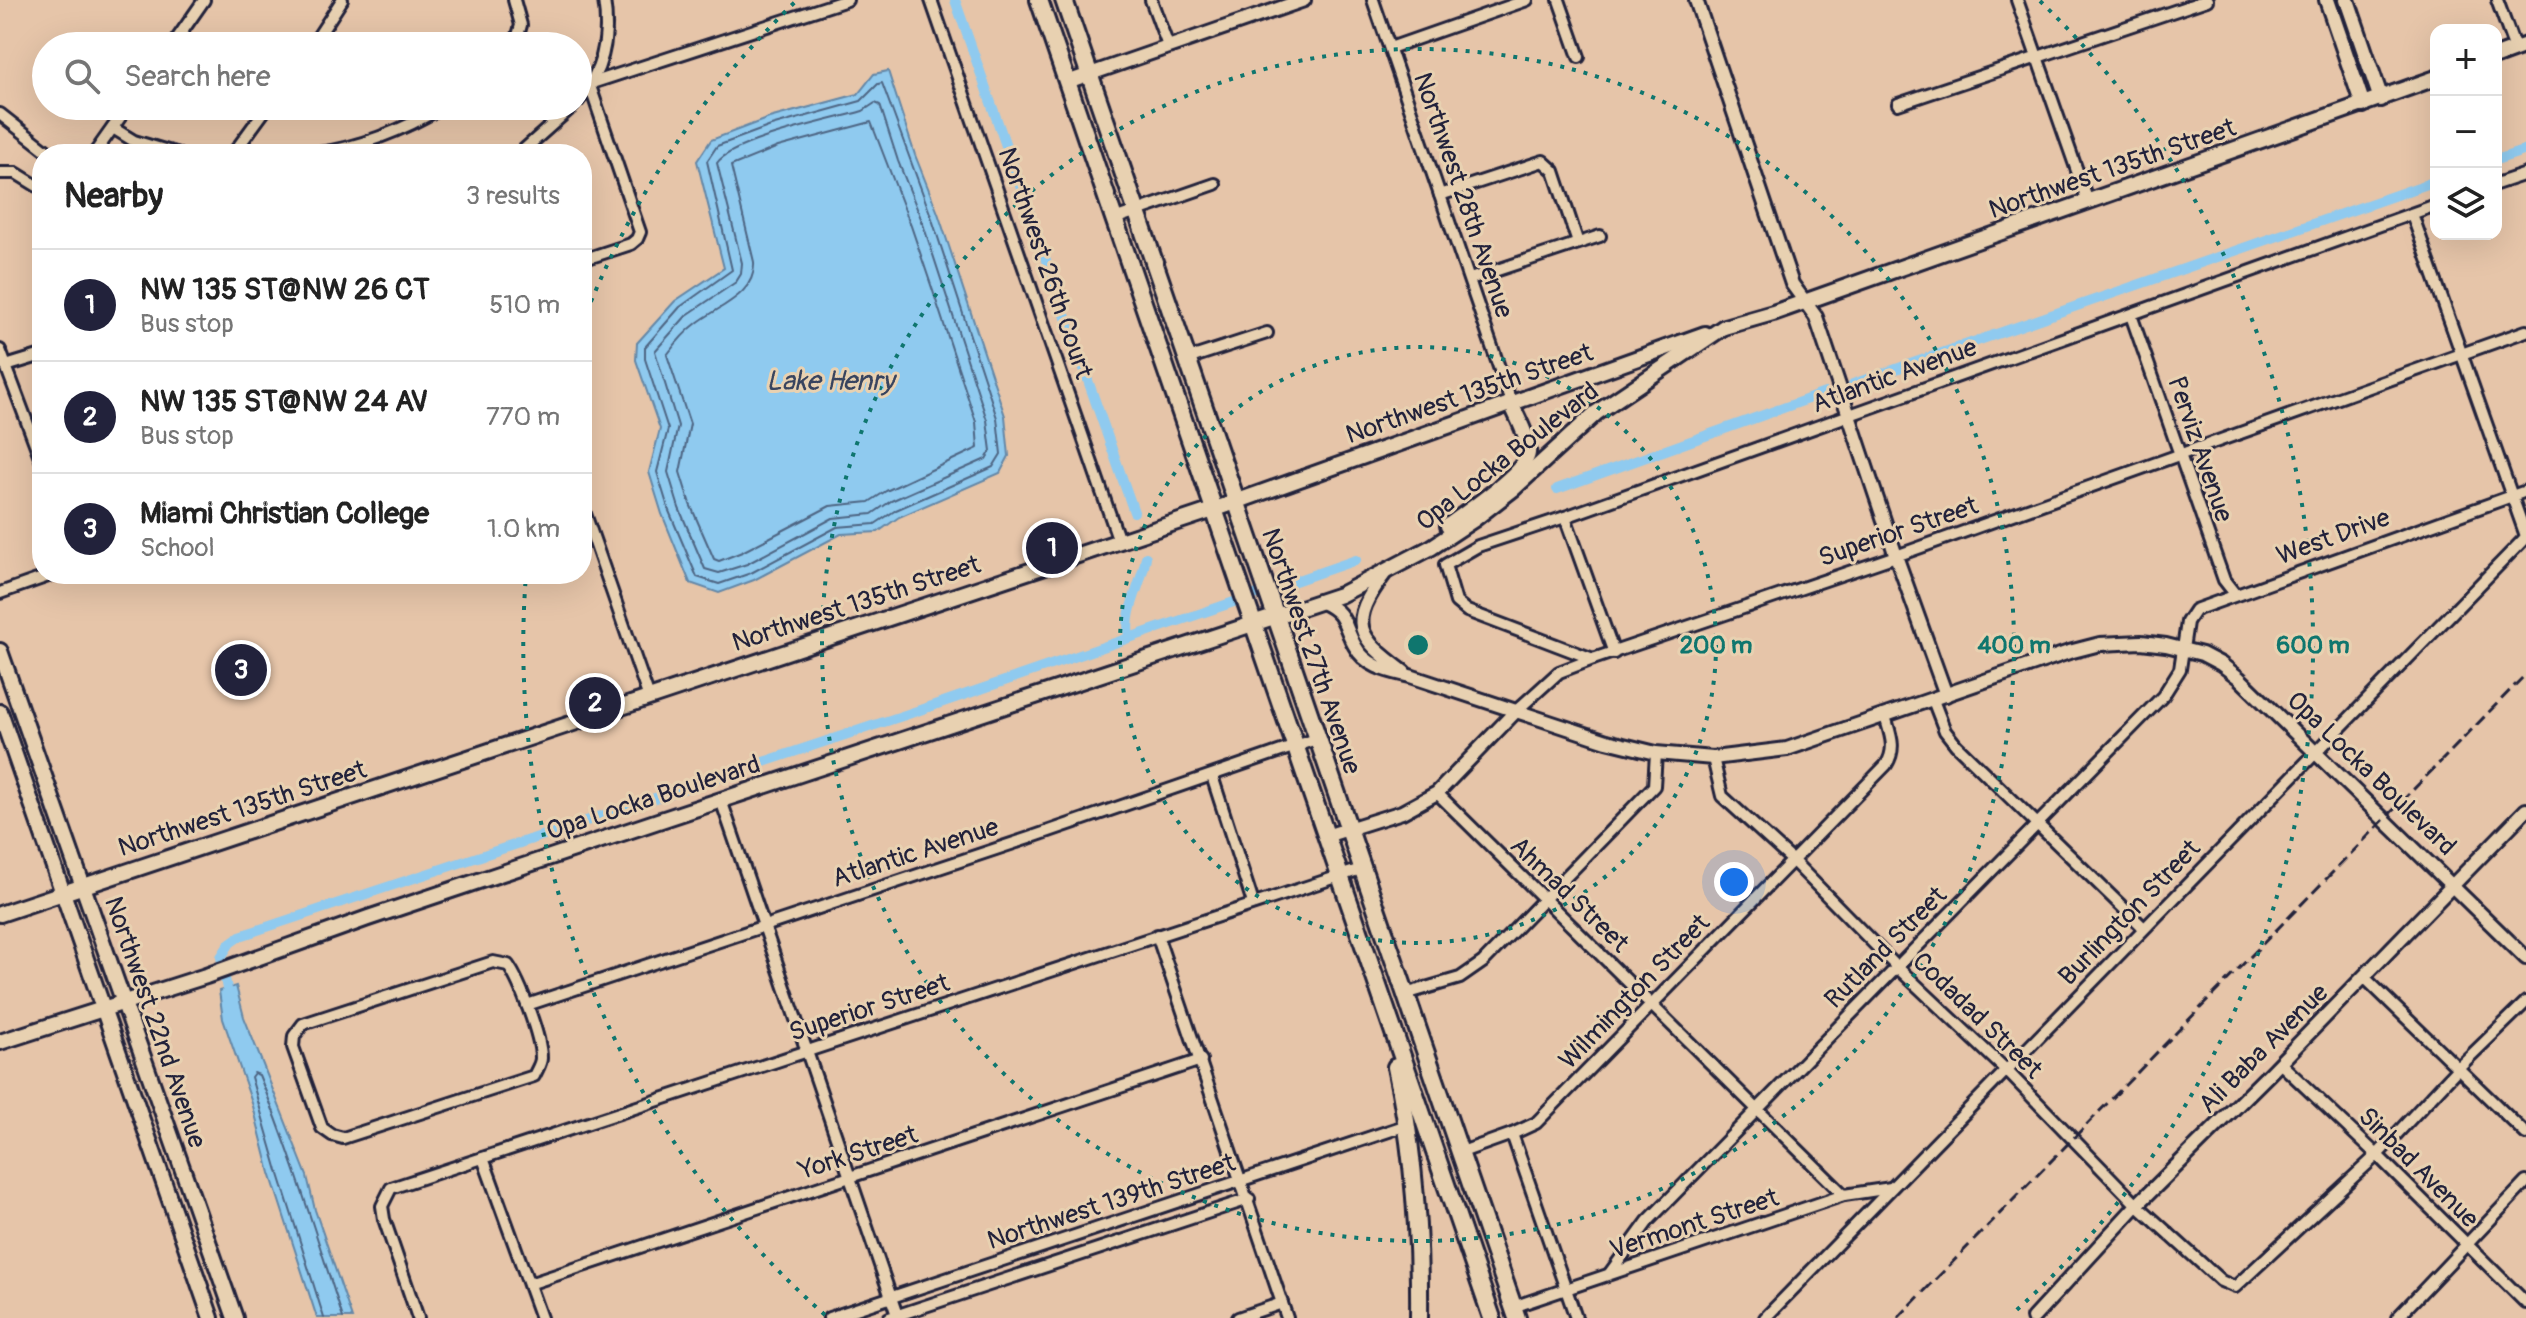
<!DOCTYPE html>
<html lang="en">
<head>
<meta charset="utf-8">
<style>
	body { margin:0; font-family:Pangolin,sans-serif; background:#f6f6f6; color:#222 }
	.controls { position:absolute; right:24px; top:24px; display:grid; overflow:hidden; border-radius:16px; box-shadow:0 8px 32px #0002 }
	.controls button { width:72px; height:72px; display:grid; place-items:center; padding:0; border:0; border-bottom:2px solid #e0e0e0; background:#fff; color:#222; font:40px sans-serif }
	.you { position:absolute; left:1734px; top:882px; width:28px; height:28px; margin:-20px; border:6px solid #fff; border-radius:50%; background:#1a73e8; box-shadow:0 0 0 12px #1a73e833 }
	.badge { display:grid; place-items:center; width:52px; height:52px; border-radius:50%; background:#22223b; color:#fff; font-size:26px; font-weight:700 }
	.pin { position:absolute; translate:-50% -50%; border:4px solid #fff; box-shadow:0 2px 8px #0006 }
	.list { margin:0; padding:0; list-style:none }
	h2 { display:flex; justify-content:space-between; align-items:center; height:104px; margin:0; padding:0 32px; font-size:34px }
	h2 small { font-size:26px; font-weight:400; color:#767676 }
	.list li { display:grid; grid-template-columns:52px 1fr auto; gap:24px; align-items:center; box-sizing:border-box; height:112px; padding:0 32px; border-top:2px solid #e0e0e0 }
	.list b { display:block; font-size:30px; white-space:nowrap }
	.list p { margin:0; font-size:26px; white-space:nowrap; color:#767676 }
	.list em { font-size:26px; font-style:normal; color:#767676 }
	.icon { flex:none; width:44px; height:44px; fill:none; stroke:currentColor; stroke-width:2; stroke-linecap:round; stroke-linejoin:round }
	.map { position:relative; flex:none; width:2526px; height:1318px; overflow:hidden }
	.search { position:absolute; background:#fff; box-shadow:0 8px 32px #0002; left:32px; top:32px; width:560px; height:88px; display:flex; align-items:center; gap:20px; box-sizing:border-box; padding:0 28px; border-radius:44px; color:#767676; font-size:30px }
	.panel { position:absolute; background:#fff; box-shadow:0 8px 32px #0002; left:32px; top:144px; width:560px; height:440px; border-radius:32px }
	.map>svg:first-child { display:block }
</style>
</head>
<body>
<div class="map">
<svg width="2526" height="1318" viewBox="0 0 2526 1318">
	<rect width="100%" height="100%" fill="#e6c5a9"/>
	<filter id="ink" filterUnits="userSpaceOnUse"><feTurbulence type="fractalNoise" baseFrequency=".0125" numOctaves="2"/><feDisplacementMap in="SourceGraphic" scale="16" xChannelSelector="R" yChannelSelector="G"/><feConvolveMatrix kernelMatrix="1 2 1 2 8 2 1 2 1" color-interpolation-filters="sRGB"/></filter>
	<g filter="url(#ink)">
		<g fill="#8fcaef" stroke="#6387a7" stroke-width="2">
			<polygon points="888,71 915,155 938,213 1005,416 1009,456 1000,473 899,517 878,532 841,534 754,580 719,593 690,583 662,514 649,472 660,429 636,360 637,343 675,301 724,268 697,161 711,140 769,118 858,94 874,74"/>
			<polygon points="236,986 244,1017 307,1176 315,1210 352,1318 317,1318 270,1173 253,1106 223,1019 219,991"/>
		</g>
		<g fill="none" stroke-linecap="round" stroke-linejoin="round">
			<g stroke="#4e6583" stroke-width="2">
				<polygon points="882,83 931,216 997,418 1001,454 993,467 896,510 875,524 837,527 751,573 719,584 697,577 669,511 657,472 668,429 645,359 645,347 680,307 732,270 707,161 717,146 771,126 861,101 878,84"/>
				<path d="M875,103L880,105L898,161L922,221L987,420L991,451L986,459L891,501L872,514L833,518L747,564L719,573L705,569L679,508L668,472L678,426L655,351L687,315L736,282L741,274L742,263L717,163C733,140 833,120 863,111Z"/>
				<path d="M871,122L911,226L931,285L976,422L978,448L886,491L869,502L830,506L742,552L719,561L714,559L690,504L680,472L690,424L667,355C675,344 686,331 697,323C719,306 756,295 754,262L731,166L778,147Z"/>
				<path d="M324,1318L278,1171L251,1077L254,1073L259,1075C292,1154 316,1236 343,1318"/>
			</g>
			<g stroke="#8fcaef" stroke-width="10">
				<polyline points="955,0 1134,512"/>
				<polyline points="2496,160 2526,150"/>
				<polyline points="1853,384 2436,181"/>
				<polyline points="1557,489 1825,393"/>
				<path d="M1129,638C1124,609 1142,585 1146,557"/>
				<polyline points="227,989 221,957 230,943 240,936 917,711 1356,560"/>
			</g>
			<g stroke="#22223b" stroke-width="16">
				<g id="minor">
					<polyline points="514,0 521,25 515,46"/>
					<polyline points="931,0 1119,541"/>
					<polyline points="1151,0 1168,46"/>
					<polyline points="1373,0 1512,405"/>
					<polyline points="1559,0 1579,57"/>
					<polyline points="2017,0 2088,202"/>
					<polyline points="2497,0 2515,49"/>
					<polyline points="172,46 204,0"/>
					<polyline points="312,46 342,0"/>
					<polyline points="1390,48 1527,0"/>
					<polyline points="592,83 847,0"/>
					<path d="M578,101C603,72 610,37 604,0"/>
					<polyline points="1898,104 2207,0"/>
					<polyline points="0,114 51,154"/>
					<polyline points="113,128 134,141 178,154"/>
					<polyline points="94,154 128,106"/>
					<polyline points="233,154 268,106"/>
					<path d="M314,154C361,147 404,130 444,106"/>
					<polyline points="519,154 573,106"/>
					<polyline points="0,173 16,173 42,189"/>
					<polyline points="2496,184 2526,174"/>
					<polyline points="1440,195 1543,161 1554,171 1578,243"/>
					<polyline points="2412,214 2526,536"/>
					<polyline points="1114,219 1215,184"/>
					<polyline points="582,260 631,244 637,239 640,232 590,86"/>
					<polyline points="1470,279 1600,236"/>
					<polyline points="2131,315 2224,580 2235,594"/>
					<polyline points="0,350 42,462"/>
					<polyline points="1187,359 1267,333"/>
					<polyline points="6,366 42,355"/>
					<polyline points="582,505 649,698"/>
					<polyline points="1565,517 1614,653"/>
					<polyline points="0,593 54,574"/>
					<polyline points="1593,659 1467,611 1456,602 1445,565 1478,546 1565,517 2436,205"/>
					<polyline points="1933,700 1945,731 1956,745 2144,928"/>
					<polyline points="1515,712 1559,672 1593,659 1896,556 2526,331"/>
					<polyline points="1713,758 1722,796 1792,860 1896,966 2007,1071 2137,1205 2221,1281 2235,1287 2377,1155 2459,1067 2526,1002"/>
					<polyline points="1212,776 1253,903"/>
					<polyline points="1437,793 1844,1195"/>
					<polyline points="721,800 897,1315"/>
					<polyline points="1157,935 1287,1318"/>
					<path d="M493,962L508,965C520,982 541,1037 541,1058C541,1064 537,1069 534,1076L343,1138L332,1135L322,1128L293,1047L294,1036L303,1024Z"/>
					<polyline points="2364,977 2526,1134"/>
					<polyline points="1405,994 1460,978 1483,962 1654,786 1656,753"/>
					<polyline points="527,1005 1029,838 1316,739"/>
					<polyline points="2280,1063 2377,1155 2526,1303"/>
					<polyline points="1512,1134 1576,1318"/>
					<path d="M1459,1153L1512,1134L1536,1123L1886,765C1897,748 1890,734 1885,716"/>
					<polyline points="483,1158 541,1318"/>
					<polyline points="1610,1273 1648,1221 2163,696 2180,669 2187,622 2195,610 2526,491"/>
					<polyline points="529,1284 1201,1060"/>
					<polyline points="1513,1307 1844,1195 1891,1188"/>
					<polyline points="418,1318 384,1219 382,1206 391,1188 1361,869"/>
					<polyline points="829,1318 1407,1125"/>
					<polyline points="889,1318 1249,1199"/>
					<polyline points="1238,1318 1282,1303"/>
					<polyline points="1765,1318 2526,537"/>
					<polyline points="2397,1318 2526,1182"/>
				</g>
			</g>
			<g stroke="#22223b" stroke-width="18">
				<g id="tertiary">
					<polyline points="1696,0 1792,284 1816,317 1896,556 1946,695"/>
					<polyline points="1067,82 1304,0"/>
					<path d="M1385,573C1347,624 1356,636 1404,672"/>
					<path d="M1322,602C1347,613 1343,625 1355,646C1366,667 1389,671 1410,676L1607,741L1656,753L1713,758L1787,749L2069,652L2100,644L2141,642L2166,645L2202,654L2221,664L2239,678L2526,958"/>
					<polyline points="1326,836 1402,812 1437,793 1515,712"/>
					<polyline points="2033,1318 2137,1205 2269,1074 2526,810"/>
				</g>
			</g>
			<g stroke="#22223b" stroke-width="20">
				<g id="secondary">
					<polyline points="2327,0 2363,105"/>
					<polyline points="2347,0 2381,99"/>
					<polyline points="2496,56 2526,45"/>
					<path d="M1448,526C1465,513 1526,473 1528,453C1530,439 1517,418 1512,405"/>
					<polyline points="0,651 235,1318"/>
					<polyline points="0,712 211,1318"/>
					<polyline points="0,914 1213,510 1705,334"/>
					<polyline points="0,1042 206,976 368,918 658,821 1340,595 1432,547 1473,520 1513,489 1596,413 1724,327 1773,313 2436,78"/>
				</g>
			</g>
			<g stroke="#22223b" stroke-width="22">
				<g id="primary">
					<polyline points="1039,0 1492,1318"/>
					<polyline points="1064,0 1517,1318"/>
					<path d="M1396,1067C1414,1150 1420,1233 1419,1318"/>
				</g>
			</g>
			<use href="#minor" stroke="#e8d1b1" stroke-width="10"/>
			<use href="#tertiary" stroke="#e8d1b1" stroke-width="12"/>
			<use href="#secondary" stroke="#e8d1b1" stroke-width="14"/>
			<use href="#primary" stroke="#e8d1b1" stroke-width="16"/>
			<polyline stroke="#22223b" stroke-width="3" stroke-dasharray="12 6" stroke-linecap="butt" points="1898,1318 2526,674"/>
		</g>
	</g>
	<g fill="none" stroke="#0f766e" stroke-width="4" stroke-dasharray="4 8">
		<circle cx="1418" cy="645" r="298"/>
		<circle cx="1418" cy="645" r="596"/>
		<path d="M825 1315A895 895 0 0 1 526 575M582 324A895 895 0 0 1 796 1M2040 1A895 895 0 0 1 2011 1315"/>
	</g>
	<g text-anchor="middle" stroke-width="6" stroke-linejoin="round" paint-order="stroke">
		<g font-size="26" fill="#22223b" stroke="#e8d1b1">
			<text transform="translate(2112 168) rotate(-19)" y="9">Northwest 135th Street</text>
			<text transform="translate(1464 195) rotate(71)" y="9">Northwest 28th Avenue</text>
			<text transform="translate(1046 263) rotate(71)" y="9">Northwest 26th Court</text>
			<text transform="translate(1894 375) rotate(-20)" y="9">Atlantic Avenue</text>
			<text transform="translate(1469 393) rotate(-19)" y="9">Northwest 135th Street</text>
			<text transform="translate(2201 449) rotate(71)" y="9">Perviz Avenue</text>
			<text transform="translate(1507 456) rotate(-38)" y="9">Opa Locka Boulevard</text>
			<text transform="translate(1898 531) rotate(-19)" y="9">Superior Street</text>
			<text transform="translate(2333 536) rotate(-20)" y="9">West Drive</text>
			<text transform="translate(856 603) rotate(-18)" y="9">Northwest 135th Street</text>
			<text transform="translate(1312 651) rotate(71)" y="9">Northwest 27th Avenue</text>
			<text transform="translate(2372 773) rotate(44)" y="9">Opa Locka Boulevard</text>
			<text transform="translate(653 797) rotate(-18)" y="9">Opa Locka Boulevard</text>
			<text transform="translate(242 808) rotate(-18)" y="9">Northwest 135th Street</text>
			<text transform="translate(915 852) rotate(-18)" y="9">Atlantic Avenue</text>
			<text transform="translate(1570 894) rotate(44)" y="9">Ahmad Street</text>
			<text transform="translate(2129 912) rotate(-46)" y="9">Burlington Street</text>
			<text transform="translate(1885 947) rotate(-45)" y="9">Rutland Street</text>
			<text transform="translate(1634 991) rotate(-46)" y="9">Wilmington Street</text>
			<text transform="translate(869 1007) rotate(-18)" y="9">Superior Street</text>
			<text transform="translate(1978 1015) rotate(44)" y="9">Codadad Street</text>
			<text transform="translate(156 1022) rotate(71)" y="9">Northwest 22nd Avenue</text>
			<text transform="translate(2263 1048) rotate(-45)" y="9">Ali Baba Avenue</text>
			<text transform="translate(858 1152) rotate(-18)" y="9">York Street</text>
			<text transform="translate(2419 1167) rotate(45)" y="9">Sinbad Avenue</text>
			<text transform="translate(1111 1201) rotate(-18)" y="9">Northwest 139th Street</text>
			<text transform="translate(1694 1223) rotate(-18)" y="9">Vermont Street</text>
		</g>
		<g font-size="28" font-style="italic" fill="#38445f" stroke="#e8d1b1">
			<text x="830" y="390">Lake Henry</text>
		</g>
	</g>
	<circle cx="1418" cy="645" r="12" fill="#0f766e" stroke="#e8d1b1" stroke-width="4"/>
	<g font-size="24" text-anchor="middle" font-weight="bold" fill="#0f766e" stroke="#e8d1b1" stroke-width="6" stroke-linejoin="round" paint-order="stroke">
		<text x="1716" y="653">200 m</text>
		<text x="2014" y="653">400 m</text>
		<text x="2313" y="653">600 m</text>
	</g>
</svg>
<div class="controls">
<button>+</button>
<button>−</button>
<button><svg class="icon" aria-label="layers" viewBox="0 0 24 24"><path d="M12 4l9 5-9 5-9-5zM3 14l9 5 9-5"/></svg></button>
</div>
<div class="you"></div>
<div class="pin badge" style="left:1052px;top:548px">1</div>
<div class="pin badge" style="left:595px;top:703px">2</div>
<div class="pin badge" style="left:241px;top:670px">3</div>
<div class="search"><svg class="icon" aria-label="search" viewBox="0 0 24 24"><circle cx="10" cy="10" r="6"/><path d="M15 15l6 6"/></svg>Search here</div>
<section class="panel">
<h2>Nearby<small>3 results</small></h2>
<ul class="list">
<li><span class="badge">1</span><div><b>NW 135 ST@NW 26 CT</b><p>Bus stop</p></div><em>510 m</em></li>
<li><span class="badge">2</span><div><b>NW 135 ST@NW 24 AV</b><p>Bus stop</p></div><em>770 m</em></li>
<li><span class="badge">3</span><div><b>Miami Christian College</b><p>School</p></div><em>1.0 km</em></li>
</ul>
</section>
</div>
</body>
</html>
